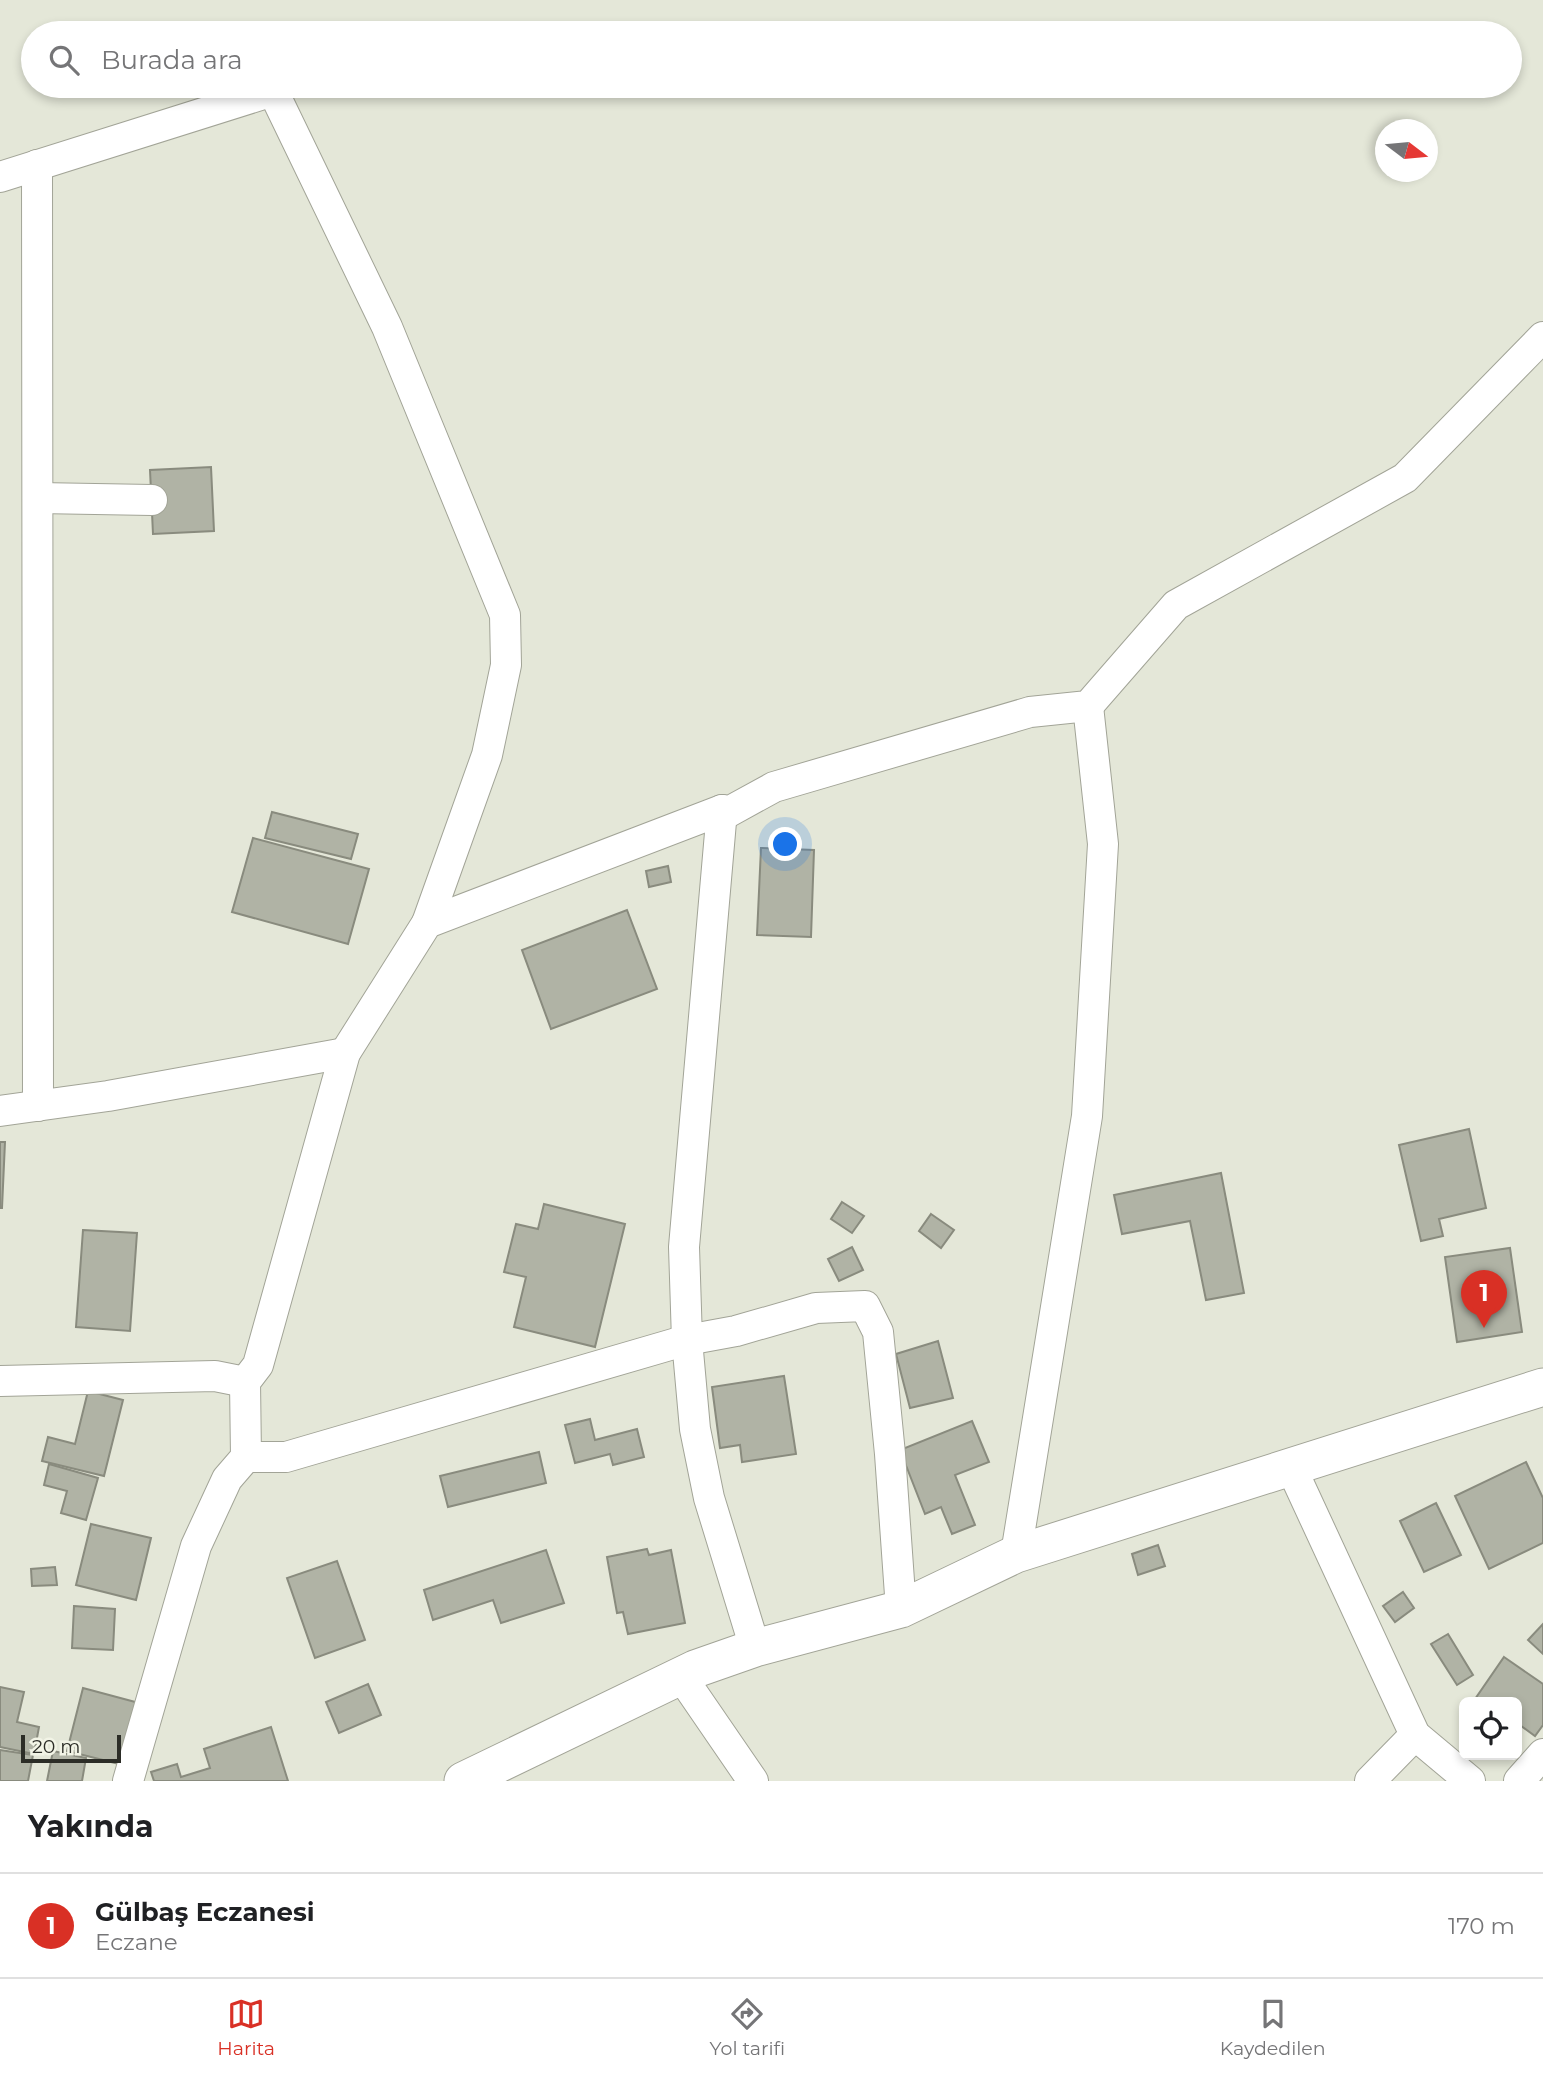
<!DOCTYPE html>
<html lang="tr">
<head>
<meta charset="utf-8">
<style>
	body { margin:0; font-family:Montserrat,sans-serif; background:#f6f6f6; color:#202124 }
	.controls { position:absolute; right:21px; bottom:21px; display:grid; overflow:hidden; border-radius:10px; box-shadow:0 4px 10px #0003 }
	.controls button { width:63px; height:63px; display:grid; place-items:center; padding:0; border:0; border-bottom:2px solid #e0e0e0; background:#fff; color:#202124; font:35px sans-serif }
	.compass { position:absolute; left:1375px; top:119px; width:63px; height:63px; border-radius:50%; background:#fff; box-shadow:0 4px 10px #0003; rotate:106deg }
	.scale { position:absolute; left:21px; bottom:18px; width:100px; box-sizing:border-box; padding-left:7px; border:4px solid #2c2d27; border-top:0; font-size:19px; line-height:24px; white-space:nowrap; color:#2c2d27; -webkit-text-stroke:5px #f2f4e6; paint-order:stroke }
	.you { position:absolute; left:786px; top:845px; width:24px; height:24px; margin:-18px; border:5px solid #fff; border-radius:50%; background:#1a73e8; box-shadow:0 0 0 10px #1a73e833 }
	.badge { display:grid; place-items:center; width:46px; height:46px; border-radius:50%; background:#d93025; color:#fff; font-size:23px; font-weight:700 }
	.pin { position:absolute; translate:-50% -58px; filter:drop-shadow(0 2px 4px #0008) }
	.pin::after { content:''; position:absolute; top:37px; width:24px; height:21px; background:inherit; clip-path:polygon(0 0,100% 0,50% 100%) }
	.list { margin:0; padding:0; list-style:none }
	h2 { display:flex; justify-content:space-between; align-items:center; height:91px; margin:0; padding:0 28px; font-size:30px }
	h2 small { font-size:23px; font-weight:400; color:#757577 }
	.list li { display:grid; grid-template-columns:46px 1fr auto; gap:21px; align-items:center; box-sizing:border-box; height:105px; padding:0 28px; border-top:2px solid #e0e0e0 }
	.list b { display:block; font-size:26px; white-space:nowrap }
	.list p { margin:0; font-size:23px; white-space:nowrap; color:#757577 }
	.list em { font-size:23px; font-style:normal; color:#757577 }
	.icon { flex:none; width:38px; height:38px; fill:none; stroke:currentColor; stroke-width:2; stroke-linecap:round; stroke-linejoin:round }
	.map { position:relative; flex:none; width:1543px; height:1781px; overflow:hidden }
	.search { position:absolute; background:#fff; box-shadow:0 4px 10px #0003; left:21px; right:21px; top:21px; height:77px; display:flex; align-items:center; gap:18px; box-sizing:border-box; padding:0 24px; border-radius:38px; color:#757577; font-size:26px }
	.sheet { height:196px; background:#fff }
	nav { display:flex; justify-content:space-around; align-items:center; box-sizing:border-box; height:98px; border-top:2px solid #e0e0e0; background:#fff; font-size:19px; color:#757577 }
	nav a { display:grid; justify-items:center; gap:4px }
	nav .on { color:#d93025 }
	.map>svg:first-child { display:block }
</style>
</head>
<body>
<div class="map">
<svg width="1543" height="1781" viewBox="0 0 1543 1781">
	<rect width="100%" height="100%" fill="#e4e7d8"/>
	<g fill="#b0b3a5" stroke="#898b7e" stroke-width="2">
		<polygon points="211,467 214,531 153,534 150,470"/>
		<polygon points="272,812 358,834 351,859 265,838"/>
		<polygon points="253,838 369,869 348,944 232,912"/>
		<polygon points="761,848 814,850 811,937 757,935"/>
		<polygon points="668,866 671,882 649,887 646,871"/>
		<polygon points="627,910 657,989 551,1029 522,950"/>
		<polygon points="1469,1129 1486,1208 1439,1219 1443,1236 1421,1241 1399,1145"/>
		<polygon points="0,1142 5,1142 2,1208 0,1208"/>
		<polygon points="1221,1173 1244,1293 1206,1300 1190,1221 1122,1234 1114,1195"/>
		<polygon points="842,1202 864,1216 852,1233 831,1219"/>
		<polygon points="544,1204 625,1224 595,1347 514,1327 526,1277 504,1272 516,1224 538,1229"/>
		<polygon points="931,1214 954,1230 941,1248 919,1231"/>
		<polygon points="83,1230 137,1233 130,1331 76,1327"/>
		<polygon points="852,1247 863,1270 839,1281 828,1259"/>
		<polygon points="1510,1248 1522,1332 1457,1342 1445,1257"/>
		<polygon points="938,1341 953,1398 910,1408 896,1354"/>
		<polygon points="784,1376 796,1454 742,1462 740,1445 720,1448 712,1387"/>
		<polygon points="88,1391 123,1400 104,1476 42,1461 48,1437 75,1444"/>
		<polygon points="590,1419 595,1440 637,1429 644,1457 613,1465 610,1454 575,1463 565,1425"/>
		<polygon points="972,1421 989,1462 955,1475 975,1525 952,1534 941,1507 925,1514 900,1450"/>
		<polygon points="539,1452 546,1483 448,1507 440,1476"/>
		<polygon points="1526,1462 1543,1498 1543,1543 1489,1569 1455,1496"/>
		<polygon points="49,1464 98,1478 86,1520 61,1513 67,1491 44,1485"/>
		<polygon points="1436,1503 1461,1555 1424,1572 1400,1521"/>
		<polygon points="91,1524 151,1538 136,1600 76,1585"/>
		<polygon points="1158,1545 1165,1566 1138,1575 1132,1554"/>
		<polygon points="647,1549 649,1555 671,1550 685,1623 628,1634 623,1612 617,1613 607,1557"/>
		<polygon points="546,1550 564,1603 501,1623 493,1600 433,1620 424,1590"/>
		<polygon points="337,1561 365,1640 315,1658 287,1578"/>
		<polygon points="55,1567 57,1585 32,1586 31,1569"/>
		<polygon points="1403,1592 1414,1608 1395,1622 1383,1606"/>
		<polygon points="74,1606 115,1609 113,1650 72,1648"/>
		<polygon points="1543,1624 1543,1654 1528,1640"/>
		<polygon points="1448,1634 1473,1675 1457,1685 1431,1644"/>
		<polygon points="1504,1657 1543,1684 1543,1725 1535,1736 1517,1723 1517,1702 1473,1702"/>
		<polygon points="368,1684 381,1715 339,1733 326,1702"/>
		<polygon points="0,1687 24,1692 17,1722 39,1727 34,1754 0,1747"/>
		<polygon points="83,1688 139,1703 123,1765 67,1751"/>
		<polygon points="271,1727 288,1781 154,1781 151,1772 177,1764 181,1777 210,1768 204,1749"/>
		<polygon points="0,1750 33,1755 28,1781 0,1781"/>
		<polygon points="53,1751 86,1758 82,1781 47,1781"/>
	</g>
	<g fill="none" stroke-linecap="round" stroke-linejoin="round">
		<g stroke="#a2a497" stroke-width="32">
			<g id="minor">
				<polyline points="37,165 38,1106"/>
				<polyline points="0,177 273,91 387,327 505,615 506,665 487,755 427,923"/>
				<polyline points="38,498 152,500"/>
				<polyline points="722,810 684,1247 687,1340 695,1429 709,1498 755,1648"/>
				<polyline points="0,1111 108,1096 345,1053"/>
				<polyline points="0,1381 215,1376 245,1382"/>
				<polyline points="246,1457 286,1457 687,1340 736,1331 816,1308 865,1306 878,1332 890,1454 901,1609"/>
				<polyline points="1291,1467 1415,1735 1470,1781"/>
				<polyline points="1016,1554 1087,1116 1103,844 1088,706"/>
				<polyline points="681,1676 753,1781"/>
				<polyline points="128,1781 196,1546 227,1479 246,1457 245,1382 258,1365 345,1053 427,923 722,810 723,815 774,787 1030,712 1088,706 1176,605 1405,478 1543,337"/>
				<polyline points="1370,1781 1415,1735"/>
				<polyline points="1519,1781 1543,1754"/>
			</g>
		</g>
		<g stroke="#a2a497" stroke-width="39">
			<polyline id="tertiary" points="463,1781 695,1669 755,1648 901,1609 1016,1554 1543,1387"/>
		</g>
		<use href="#minor" stroke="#fff" stroke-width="30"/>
		<use href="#tertiary" stroke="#fff" stroke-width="37"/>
	</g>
</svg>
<div class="controls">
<button><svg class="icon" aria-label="locate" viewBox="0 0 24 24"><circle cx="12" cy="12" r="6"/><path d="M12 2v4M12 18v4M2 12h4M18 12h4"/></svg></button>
</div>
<svg class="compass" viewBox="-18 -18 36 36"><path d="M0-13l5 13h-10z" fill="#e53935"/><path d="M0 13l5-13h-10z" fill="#757577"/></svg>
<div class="scale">20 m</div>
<div class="you"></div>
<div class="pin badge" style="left:1484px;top:1328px">1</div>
<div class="search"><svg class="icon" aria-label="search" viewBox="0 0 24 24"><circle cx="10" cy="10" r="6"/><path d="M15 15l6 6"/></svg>Burada ara</div>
</div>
<section class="sheet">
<h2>Yakında<small></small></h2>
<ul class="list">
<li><span class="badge">1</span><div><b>Gülbaş Eczanesi</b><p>Eczane</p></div><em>170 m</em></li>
</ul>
</section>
<nav>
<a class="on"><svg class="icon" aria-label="map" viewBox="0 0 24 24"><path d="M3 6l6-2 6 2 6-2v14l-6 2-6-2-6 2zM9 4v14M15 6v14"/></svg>Harita</a>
<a><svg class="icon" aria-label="directions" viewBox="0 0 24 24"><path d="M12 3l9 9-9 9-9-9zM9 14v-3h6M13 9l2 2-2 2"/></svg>Yol tarifi</a>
<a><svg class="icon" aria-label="saved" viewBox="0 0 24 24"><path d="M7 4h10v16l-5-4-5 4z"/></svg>Kaydedilen</a>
</nav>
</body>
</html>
